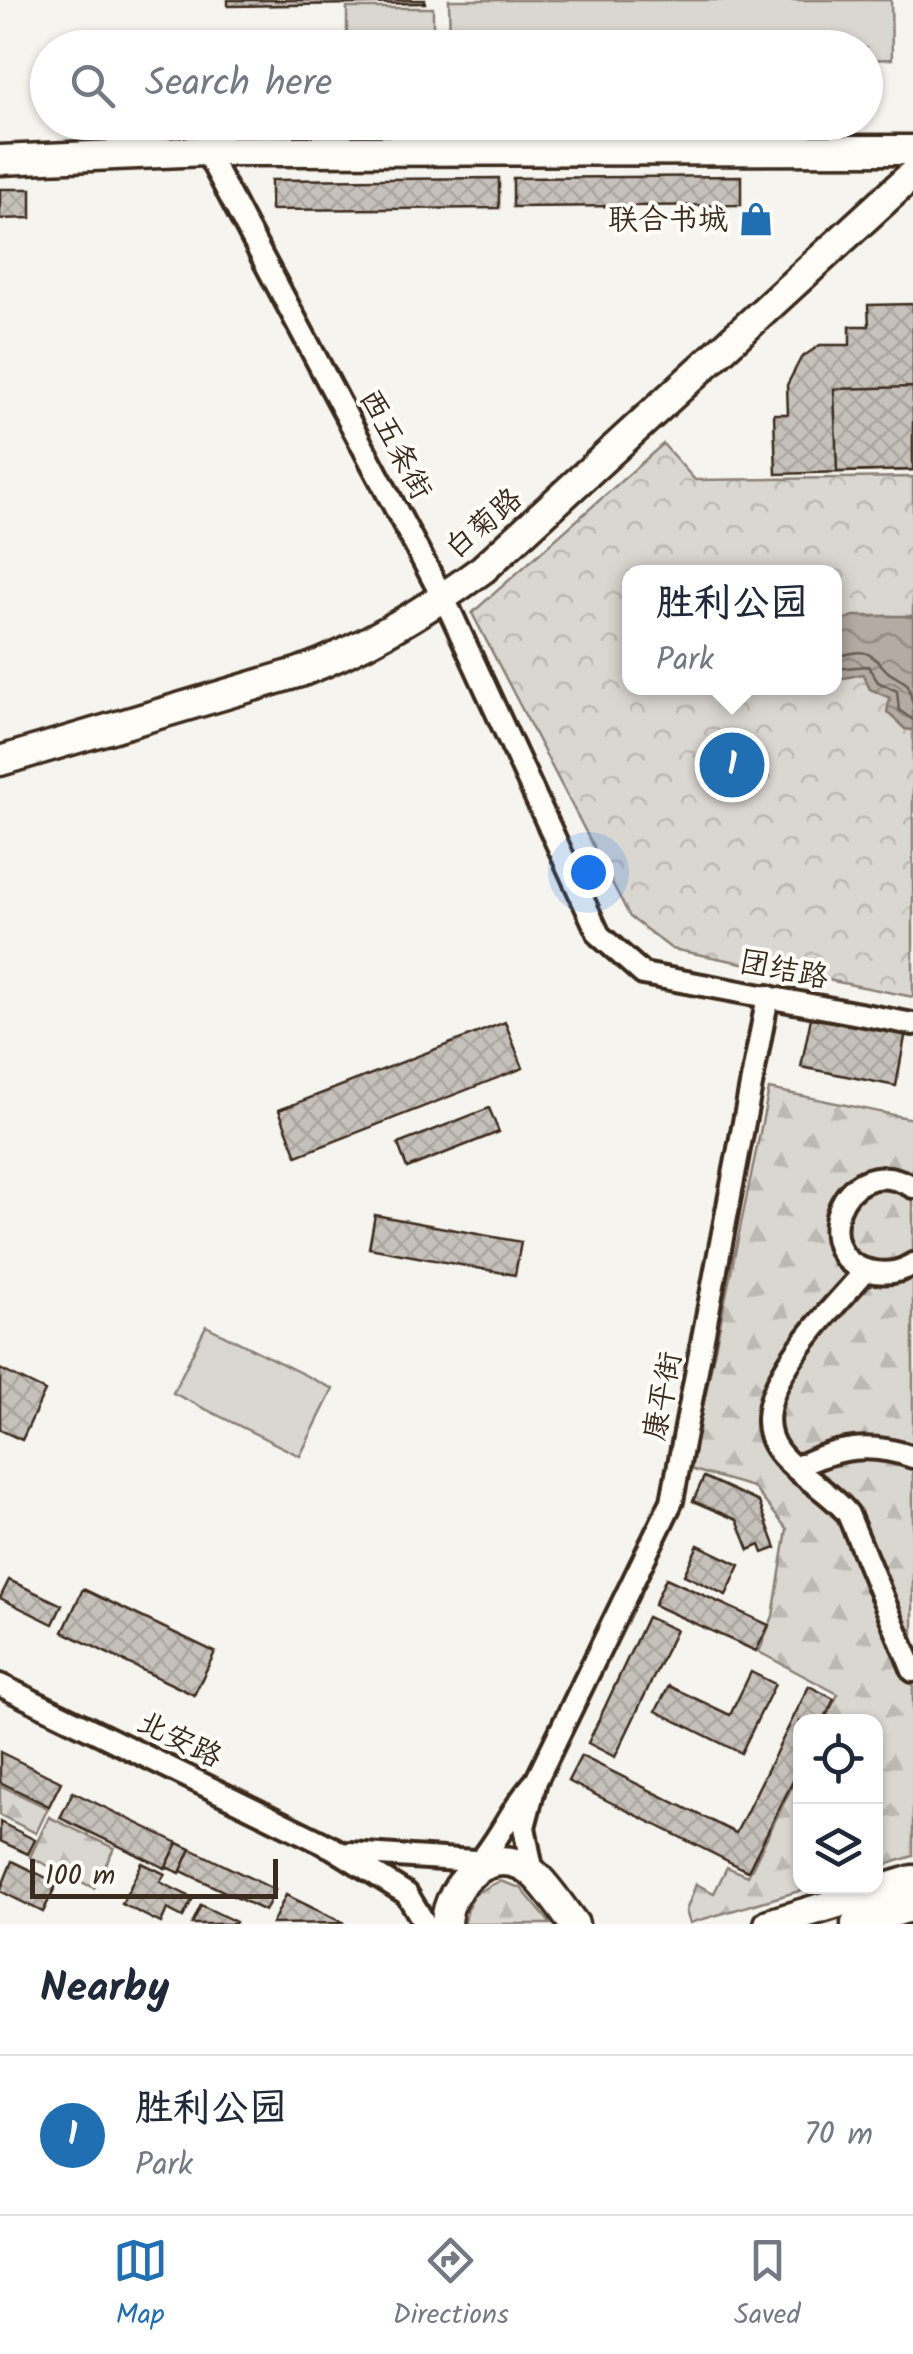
<!DOCTYPE html>
<html lang="en">
<head>
<meta charset="utf-8">
<style>
	body { margin:0; font-family:Kalam,"LXGW WenKai TC",sans-serif; background:#f6f6f7; color:#1f2937 }
	.controls { position:absolute; right:30px; bottom:30px; display:grid; overflow:hidden; border-radius:20px; box-shadow:0 2px 8px #0004 }
	.controls button { width:90px; height:90px; display:grid; place-items:center; padding:0; border:0; border-bottom:2px solid #e0e1e3; background:#fff; color:#1f2937; font:50px sans-serif }
	.scale { position:absolute; left:30px; bottom:25px; width:248px; box-sizing:border-box; padding-left:10px; border:5px solid #3b2a1e; border-top:0; font-size:28px; line-height:35px; white-space:nowrap; color:#3b2a1e; -webkit-text-stroke:8px #fdfcf7; paint-order:stroke }
	.you { position:absolute; left:588px; top:872px; width:35px; height:35px; margin:-25px; border:8px solid #fff; border-radius:50%; background:#1a73e8; box-shadow:0 0 0 15px #1a73e833 }
	.badge { display:grid; place-items:center; width:65px; height:65px; border-radius:50%; background:#1f6fb2; color:#fff; font-size:32px; font-weight:700 }
	.pin { position:absolute; translate:-50% -50%; border:5px solid #fff; box-shadow:0 2px 10px #0006 }
	.popup { position:absolute; left:622px; top:565px; width:220px; height:130px; box-sizing:border-box; display:grid; place-content:center; border-radius:20px; background:#fff; filter:drop-shadow(0 2px 8px #0005); font-size:32px; white-space:nowrap; color:#747a83 }
	.popup b { font-size:38px; color:#1f2937 }
	.popup::after { content:''; position:absolute; left:50%; top:100%; margin-left:-20px; border:20px solid transparent; border-top-color:#fff }
	.list { margin:0; padding:0; list-style:none }
	h2 { display:flex; justify-content:space-between; align-items:center; height:130px; margin:0; padding:0 40px; font-size:42px }
	h2 small { font-size:32px; font-weight:400; color:#747a83 }
	.list li { display:grid; grid-template-columns:65px 1fr auto; gap:30px; align-items:center; box-sizing:border-box; height:160px; padding:0 40px; border-top:2px solid #e0e1e3 }
	.list b { display:block; font-size:38px; white-space:nowrap }
	.list p { margin:0; font-size:32px; white-space:nowrap; color:#747a83 }
	.list em { font-size:32px; font-style:normal; color:#747a83 }
	.icon { flex:none; width:55px; height:55px; fill:none; stroke:currentColor; stroke-width:2; stroke-linecap:round; stroke-linejoin:round }
	.map { position:relative; flex:none; width:913px; height:1924px; overflow:hidden }
	.search { position:absolute; background:#fff; box-shadow:0 2px 8px #0004; left:30px; right:30px; top:30px; height:110px; display:flex; align-items:center; gap:25px; box-sizing:border-box; padding:0 35px; border-radius:55px; color:#747a83; font-size:38px }
	.sheet { height:290px; background:#fff }
	nav { display:flex; justify-content:space-around; align-items:center; box-sizing:border-box; height:140px; border-top:2px solid #e0e1e3; background:#fff; font-size:28px; color:#747a83 }
	nav a { display:grid; justify-items:center; gap:5px }
	nav .on { color:#1f6fb2 }
	.map>svg:first-child { display:block }
</style>
</head>
<body>
<div class="map">
<svg width="913" height="1924" viewBox="0 0 913 1924">
	<defs>
		<pattern id="forest-firs" width="22" height="20" patternUnits="userSpaceOnUse" patternTransform="scale(2.5)"><rect width="22" height="20" fill="#dad6d0"/><path d="M5 1l3.5 6h-7zM16 11l3.5 6h-7z" fill="#bcb8b2"/></pattern>
		<pattern id="park-crowns" width="20" height="18" patternUnits="userSpaceOnUse" patternTransform="scale(2.5)"><rect width="20" height="18" fill="#dad6d0"/><path d="M2 6a3 3 0 1 1 6 0M12 15a3 3 0 1 1 6 0" fill="none" stroke="#bcb8b2"/></pattern>
		<pattern id="water-waves" width="16" height="10" patternUnits="userSpaceOnUse" patternTransform="scale(2.5)"><rect width="16" height="10" fill="#b4aca4"/><path d="M0 5q4-4 8 0t8 0" fill="none" stroke="#948c85"/></pattern>
		<pattern id="building-cross-hatch" width="8" height="8" patternUnits="userSpaceOnUse" patternTransform="scale(2.5)"><rect width="8" height="8" fill="#c7c1bb"/><path d="M0 0l8 8M0 8l8-8" fill="none" stroke="#aca6a0"/></pattern>
	</defs>
	<rect width="100%" height="100%" fill="#f5f4ee"/>
	<filter id="ink" filterUnits="userSpaceOnUse"><feTurbulence type="fractalNoise" baseFrequency=".01" numOctaves="2"/><feDisplacementMap in="SourceGraphic" scale="20" xChannelSelector="R" yChannelSelector="G"/><feConvolveMatrix kernelMatrix="1 2 1 2 8 2 1 2 1" color-interpolation-filters="sRGB"/></filter>
	<g filter="url(#ink)">
		<g fill="#dad6d0" stroke="#8a8077" stroke-width="2.5">
			<polygon points="449,0 891,0 892,59 866,60 866,48 450,47"/>
			<rect x="347" y="8" width="86" height="39"/>
			<polygon points="206,1326 333,1389 300,1456 173,1393"/>
		</g>
		<g fill="url(#forest-firs)" stroke="#8a8077" stroke-width="2.5">
			<polygon points="769,1089 913,1119 913,1856 876,1868 876,1722 825,1721 838,1694 759,1652 773,1616 787,1529 753,1487 690,1469"/>
			<polygon points="800,1770 800,1886 813,1887 690,1923 686,1911 696,1884 714,1893 727,1867 748,1876"/>
			<polygon points="0,1785 48,1808 36,1833 0,1815"/>
			<polygon points="49,1817 114,1848 94,1888 30,1857"/>
			<polygon points="500,1881 521,1888 551,1924 464,1924 472,1895"/>
		</g>
		<path fill="url(#park-crowns)" stroke="#8a8077" stroke-width="2.5" fill-rule="evenodd" d="M663,444L695,480L913,477V997L672,949L630,917L472,613ZM630,572H834V688H630Z"/>
		<polygon fill="url(#water-waves)" stroke="#84786e" stroke-width="2.5" points="854,616 913,616 913,730 905,729 887,712 890,698 870,689 863,674 835,680 835,623"/>
		<g fill="none" stroke-linecap="round" stroke-linejoin="round">
			<g stroke="#6b5e54" stroke-width="2.5">
				<path d="M834,657C866,650 866,648 887,671C892,676 902,679 908,685L913,705"/>
				<polyline points="834,669 868,666 878,682 897,691 899,710 913,720"/>
			</g>
		</g>
		<g fill="url(#building-cross-hatch)" stroke="#3b2a1e" stroke-width="2.5">
			<polygon points="228,0 425,0 425,3 228,6"/>
			<polygon points="741,176 741,205 513,207 513,178"/>
			<polygon points="499,178 499,208 271,210 271,180"/>
			<polygon points="0,189 31,189 31,218 0,219"/>
			<polygon points="913,304 913,470 776,474 774,414 788,414 787,385 801,358 820,345 850,345 850,326 869,326 868,305"/>
			<polygon points="913,387 913,470 837,472 834,389"/>
			<polygon points="813,1008 907,1026 896,1086 801,1067"/>
			<polygon points="505,1022 523,1068 297,1156 279,1110"/>
			<polygon points="489,1108 499,1132 407,1168 398,1144"/>
			<polygon points="375,1215 521,1242 515,1275 369,1248"/>
			<polygon points="0,1369 45,1391 22,1440 0,1430"/>
			<polygon points="704,1477 759,1502 776,1548 763,1553 760,1545 749,1550 737,1520 693,1501"/>
			<polygon points="698,1545 740,1565 726,1595 684,1575"/>
			<polygon points="666,1578 769,1625 756,1651 654,1605"/>
			<polygon points="9,1580 62,1605 53,1624 0,1598"/>
			<polygon points="83,1589 215,1652 194,1695 63,1632"/>
			<polygon points="647,1617 676,1630 615,1757 588,1743"/>
			<polygon points="751,1672 775,1684 741,1753 656,1711 669,1686 730,1715"/>
			<polygon points="809,1686 834,1699 823,1722 800,1722 800,1767 748,1871 568,1781 581,1756 736,1833"/>
			<polygon points="0,1752 61,1782 49,1806 0,1782"/>
			<polygon points="73,1792 178,1843 165,1868 60,1818"/>
			<polygon points="0,1822 35,1840 28,1854 0,1841"/>
			<polygon points="178,1843 191,1849 180,1873 166,1867"/>
			<polygon points="191,1849 275,1890 265,1911 181,1871"/>
			<polygon points="12,1861 57,1883 43,1912 0,1891"/>
			<polygon points="142,1863 165,1874 160,1882 193,1898 183,1917 167,1909 161,1923 122,1904"/>
			<polygon points="286,1895 344,1923 272,1924"/>
			<polygon points="201,1905 236,1922 235,1924 192,1924"/>
		</g>
		<g fill="none" stroke-linecap="round" stroke-linejoin="round">
			<g stroke="#3b2a1e" stroke-width="28">
				<g id="minor">
					<polyline points="206,151 451,613 599,935 643,974 913,1024"/>
					<path d="M913,1187C841,1144 801,1262 875,1272C890,1274 901,1272 913,1264"/>
					<path d="M865,1271C831,1312 736,1398 779,1452C798,1476 829,1490 848,1514L913,1671"/>
					<path d="M797,1467C838,1447 869,1442 913,1457"/>
					<polyline points="0,1685 333,1848 407,1894 425,1924"/>
					<polyline points="349,1853 490,1862"/>
					<path d="M474,1868C499,1842 510,1809 535,1782"/>
					<polyline points="533,1874 524,1827 536,1781 672,1501 768,996"/>
				</g>
			</g>
			<g stroke="#3b2a1e" stroke-width="35">
				<g id="major">
					<polyline points="0,160 206,151 913,150"/>
					<path d="M0,761L300,672C365,648 427,610 483,569L913,174"/>
					<path d="M446,1924C447,1883 495,1839 534,1874C549,1888 561,1908 574,1924"/>
					<polyline points="769,1924 913,1880"/>
					<polyline points="856,1924 913,1906"/>
				</g>
			</g>
			<use href="#minor" stroke="#fdfcf7" stroke-width="20"/>
			<use href="#major" stroke="#fdfcf7" stroke-width="28"/>
		</g>
	</g>
	<defs>
		<g id="shop-bare" transform="scale(2.7)"><path d="M-5-2.5h2.3a2.7 3.5 0 0 1 5.4 0H5L5.5 6h-11ZM-1.5-2.5h3a1.5 2.3 0 0 0-3 0Z" fill="#1f6fb2" stroke="#fdfcf7" stroke-width="2.5" paint-order="stroke"/></g>
	</defs>
	<g fill-rule="evenodd">
		<use href="#shop-bare" x="756" y="219"/>
	</g>
	<g text-anchor="middle" stroke-width="8" stroke-linejoin="round" paint-order="stroke">
		<g font-size="30" fill="#3b2a1e" stroke="#fdfcf7" text-anchor="end">
			<text x="728" y="229">联合书城</text>
		</g>
		<g font-size="30" fill="#3b2a1e" stroke="#fdfcf7">
			<text transform="translate(396 444) rotate(62)" y="10">西五条街</text>
			<text transform="translate(483 523) rotate(-41)" y="10">白菊路</text>
			<text transform="translate(784 969) rotate(11)" y="10">团结路</text>
			<text transform="translate(662 1396) rotate(-79)" y="10">康平街</text>
			<text transform="translate(180 1739) rotate(26)" y="10">北安路</text>
		</g>
	</g>
</svg>
<div class="controls">
<button><svg class="icon" aria-label="locate" viewBox="0 0 24 24"><circle cx="12" cy="12" r="6"/><path d="M12 2v4M12 18v4M2 12h4M18 12h4"/></svg></button>
<button><svg class="icon" aria-label="layers" viewBox="0 0 24 24"><path d="M12 4l9 5-9 5-9-5zM3 14l9 5 9-5"/></svg></button>
</div>
<div class="scale">100 m</div>
<div class="you"></div>
<div class="pin badge" style="left:732px;top:765px">1</div>
<div class="popup"><b>胜利公园</b>Park</div>
<div class="search"><svg class="icon" aria-label="search" viewBox="0 0 24 24"><circle cx="10" cy="10" r="6"/><path d="M15 15l6 6"/></svg>Search here</div>
</div>
<section class="sheet">
<h2>Nearby<small></small></h2>
<ul class="list">
<li><span class="badge">1</span><div><b>胜利公园</b><p>Park</p></div><em>70 m</em></li>
</ul>
</section>
<nav>
<a class="on"><svg class="icon" aria-label="map" viewBox="0 0 24 24"><path d="M3 6l6-2 6 2 6-2v14l-6 2-6-2-6 2zM9 4v14M15 6v14"/></svg>Map</a>
<a><svg class="icon" aria-label="directions" viewBox="0 0 24 24"><path d="M12 3l9 9-9 9-9-9zM9 14v-3h6M13 9l2 2-2 2"/></svg>Directions</a>
<a><svg class="icon" aria-label="saved" viewBox="0 0 24 24"><path d="M7 4h10v16l-5-4-5 4z"/></svg>Saved</a>
</nav>
</body>
</html>
